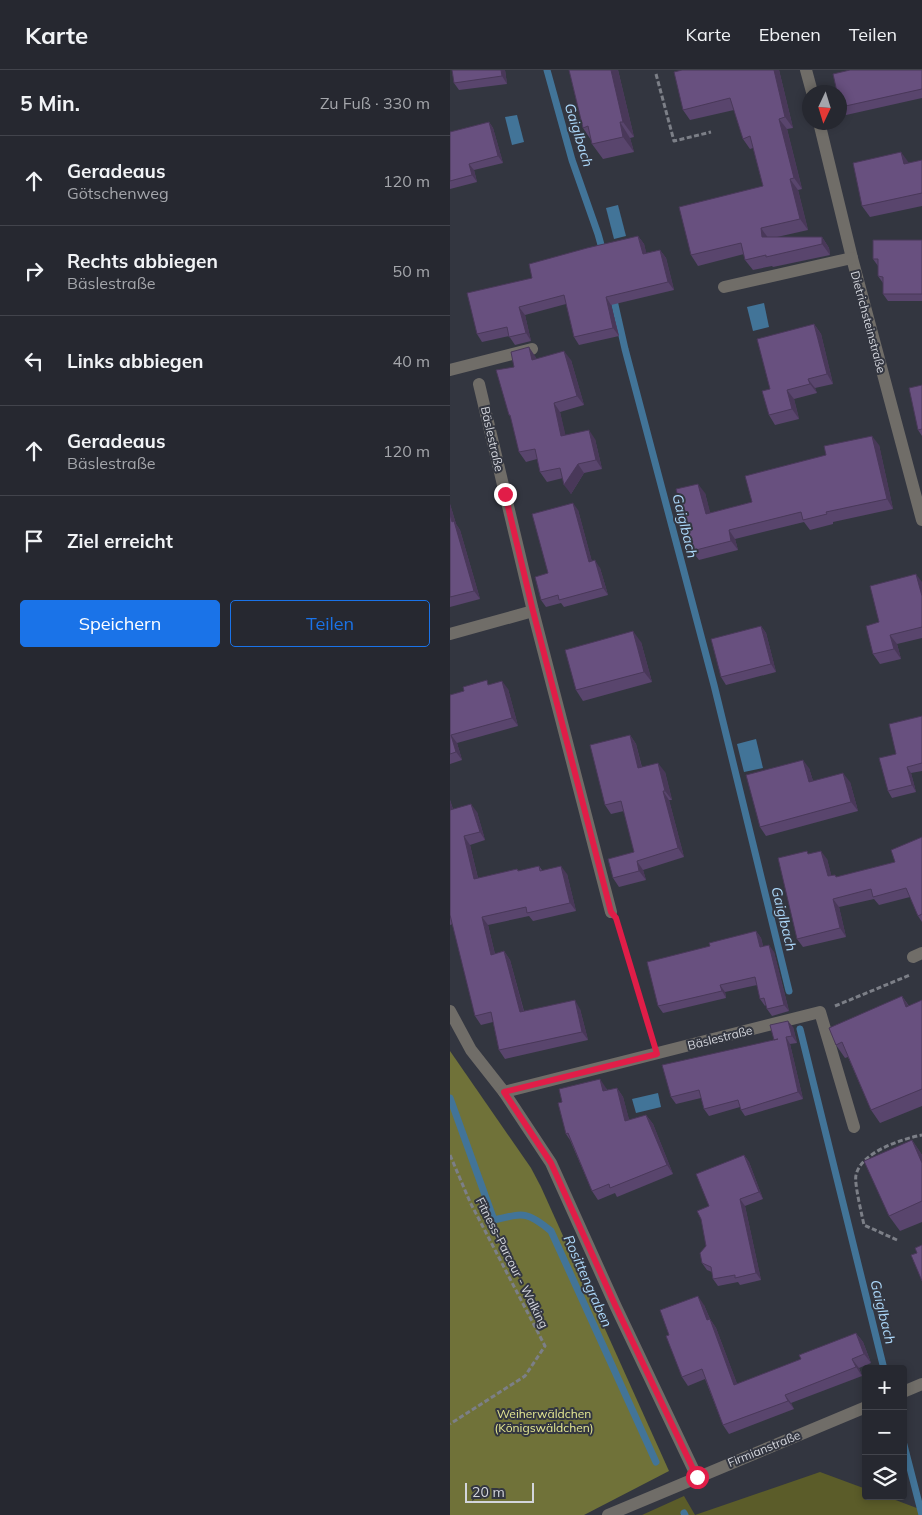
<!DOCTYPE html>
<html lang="de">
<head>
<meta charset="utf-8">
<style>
	body { margin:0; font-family:Mulish,sans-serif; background:#32343c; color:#f1f3f6 }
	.controls { position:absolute; right:15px; bottom:15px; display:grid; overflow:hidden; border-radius:5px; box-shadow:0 2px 8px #0003 }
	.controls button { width:45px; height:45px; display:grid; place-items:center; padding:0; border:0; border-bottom:1px solid #42444c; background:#262830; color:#f1f3f6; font:25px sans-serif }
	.compass { position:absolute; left:352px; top:15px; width:45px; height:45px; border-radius:50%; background:#262830; box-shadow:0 2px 8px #0003; rotate:184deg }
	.scale { position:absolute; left:15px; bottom:12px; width:69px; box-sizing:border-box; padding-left:5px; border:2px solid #d3d5dc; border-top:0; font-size:14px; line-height:18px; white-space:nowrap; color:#d3d5dc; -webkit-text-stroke:4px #333640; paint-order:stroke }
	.stop { position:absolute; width:15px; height:15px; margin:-11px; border:4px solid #e11d48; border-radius:50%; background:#fff }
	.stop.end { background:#e11d48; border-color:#fff; box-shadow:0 1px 5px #0008 }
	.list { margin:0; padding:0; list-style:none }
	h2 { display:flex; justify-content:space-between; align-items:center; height:65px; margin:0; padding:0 20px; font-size:21px }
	h2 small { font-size:16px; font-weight:400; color:#a4a6ab }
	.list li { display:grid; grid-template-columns:32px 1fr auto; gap:15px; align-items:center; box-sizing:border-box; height:90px; padding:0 20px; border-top:1px solid #42444c }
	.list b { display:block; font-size:19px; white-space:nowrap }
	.list p { margin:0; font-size:16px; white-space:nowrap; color:#a4a6ab }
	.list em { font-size:16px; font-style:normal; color:#a4a6ab }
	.actions { display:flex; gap:10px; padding:15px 20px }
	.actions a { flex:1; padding:11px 0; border:1px solid #1a73e8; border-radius:5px; text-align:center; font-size:18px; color:#1a73e8 }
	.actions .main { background:#1a73e8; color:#fff }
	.icon { flex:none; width:28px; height:28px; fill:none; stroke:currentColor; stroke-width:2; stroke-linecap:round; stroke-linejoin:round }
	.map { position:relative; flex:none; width:472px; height:1445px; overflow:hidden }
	header { display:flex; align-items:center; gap:30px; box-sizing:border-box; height:70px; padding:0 25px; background:#262830; border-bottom:1px solid #42444c }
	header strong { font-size:24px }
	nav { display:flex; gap:28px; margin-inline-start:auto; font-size:18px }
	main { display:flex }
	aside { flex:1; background:#262830 }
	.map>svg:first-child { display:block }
</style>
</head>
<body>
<header>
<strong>Karte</strong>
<nav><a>Karte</a><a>Ebenen</a><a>Teilen</a></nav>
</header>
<main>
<aside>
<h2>5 Min.<small>Zu Fuß · 330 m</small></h2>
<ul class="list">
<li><svg class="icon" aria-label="ahead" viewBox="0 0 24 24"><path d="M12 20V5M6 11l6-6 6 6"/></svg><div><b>Geradeaus</b><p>Götschenweg</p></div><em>120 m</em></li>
<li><svg class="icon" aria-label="right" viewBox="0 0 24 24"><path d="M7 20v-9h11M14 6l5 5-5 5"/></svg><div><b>Rechts abbiegen</b><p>Bäslestraße</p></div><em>50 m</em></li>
<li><svg class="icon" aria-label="left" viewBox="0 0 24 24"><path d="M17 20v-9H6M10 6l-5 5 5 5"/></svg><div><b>Links abbiegen</b></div><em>40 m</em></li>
<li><svg class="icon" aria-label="ahead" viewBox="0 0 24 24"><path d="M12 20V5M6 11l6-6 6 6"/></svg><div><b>Geradeaus</b><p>Bäslestraße</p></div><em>120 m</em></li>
<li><svg class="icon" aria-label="arrive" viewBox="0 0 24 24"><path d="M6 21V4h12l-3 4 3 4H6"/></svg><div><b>Ziel erreicht</b></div></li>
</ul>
<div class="actions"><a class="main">Speichern</a><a>Teilen</a></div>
</aside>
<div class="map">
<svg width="472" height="1445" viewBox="0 0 472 1445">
	<rect width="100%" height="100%" fill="#333640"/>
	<polygon fill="#5b5c29" points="370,1402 416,1419 416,1426 435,1426 472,1440 472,1445 192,1445 234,1426 245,1445"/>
	<polygon fill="#707239" points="0,981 81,1098 91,1117 219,1401 134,1445 0,1445"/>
	<g fill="#427498">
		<polygon points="67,45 74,72 62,75 55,47"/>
		<polygon points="168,135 176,166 164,169 156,138"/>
		<polygon points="314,233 319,257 303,261 297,237"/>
		<polygon points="306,669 313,698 294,702 287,674"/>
		<polygon points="208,1023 211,1037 186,1043 182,1029"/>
	</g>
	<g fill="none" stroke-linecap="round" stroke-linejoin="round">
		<g stroke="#427498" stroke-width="7">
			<polyline points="97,0 122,90 148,164 153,182"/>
			<polyline points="163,226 175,279 264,615 339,921"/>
			<polyline points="350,959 434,1299"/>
			<path d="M0,1028L44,1150C74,1143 77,1141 101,1161L206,1392"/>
			<polyline points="453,1371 472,1445"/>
			<polyline points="234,1443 235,1445"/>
		</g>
		<g stroke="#7c7f87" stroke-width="3" stroke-dasharray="5 2.5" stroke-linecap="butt">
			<polyline points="206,4 224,71 261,62"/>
			<polyline points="169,857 202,966"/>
			<polyline points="385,936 460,905"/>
			<polyline points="0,1085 20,1132 95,1276 75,1306 0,1354"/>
			<path d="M447,1170L414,1155C412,1145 404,1113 406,1105C411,1082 452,1069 472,1065"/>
		</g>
		<g stroke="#706d68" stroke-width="12">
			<polyline points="356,0 362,22"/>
			<polyline points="369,52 402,188 472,450"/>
			<polyline points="274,217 402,188"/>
			<polyline points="0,300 82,279"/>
			<polyline points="29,314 83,541 161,842"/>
			<polyline points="0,564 83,541"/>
			<polyline points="463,887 472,883"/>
			<polyline points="0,941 21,980 54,1022 101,1093 166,1237 247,1407"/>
			<polyline points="54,1022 370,942 404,1057"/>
			<polyline points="453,1322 472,1314"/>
			<polyline points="158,1445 416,1337"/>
		</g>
	</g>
	<g fill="#59456d">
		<polygon points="2,0 55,0 57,14 9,20 4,13"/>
		<polygon points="119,0 168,0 184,67 180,68 184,82 153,89 142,74 141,70 133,58"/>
		<polygon points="329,0 343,58 337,59 352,119 348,120 358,160 327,167 372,167 379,178 380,185 323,197 322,196 303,200 295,190 294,184 248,196 241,185 313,116 303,78 300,79 293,69 284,40 240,50 233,40"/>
		<polygon points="472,0 472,28 396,45 391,37"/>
		<polygon points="39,52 43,58 53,93 24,100 27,112 0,119 0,62"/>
		<polygon points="472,90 472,136 420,147 412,136 459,93"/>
		<polygon points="188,166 194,174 196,183 210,180 216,188 224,220 161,235 169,266 129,275 124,267 116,234 75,245 81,271 65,275 59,266 32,272 27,264 82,208"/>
		<polygon points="472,170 472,231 438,231 433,224 433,213 428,206 428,196 423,189"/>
		<polygon points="364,254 371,264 383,314 365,318 367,323 344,329 349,349 325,355 319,345 320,319"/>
		<polygon points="85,286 86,289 121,290 134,335 110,342 115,365 145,369 152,399 134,403 121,424 113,408 97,412 90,402 87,389 76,392 69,382 62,349 59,345 64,297"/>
		<polygon points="472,315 472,366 468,360"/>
		<polygon points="429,375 443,439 383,452 383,454 360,460 354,452 285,469 288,480 249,490 242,481 255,423 260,443 302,432"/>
		<polygon points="0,434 6,454 10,460 30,529 0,537"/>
		<polygon points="128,440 142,492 150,498 158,525 114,537 111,533 96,537 91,530 98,503"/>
		<polygon points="472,512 472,568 447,574 451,589 430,594 423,584 429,552"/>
		<polygon points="311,556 316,563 326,602 276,615 271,607"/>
		<polygon points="191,572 202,612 133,631 126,620"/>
		<polygon points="40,614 58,619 68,656 7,673 12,690 0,694 0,625"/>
		<polygon points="472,646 472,701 461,703 466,722 442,728 438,721 446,684"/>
		<polygon points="180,665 186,674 192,697 215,702 222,730 219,730 234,787 193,800 196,810 169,817 163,808 184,782 174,741 161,744 155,735"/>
		<polygon points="359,698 363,711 400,712 408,741 316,766 310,757"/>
		<polygon points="0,730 3,739 27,742 35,770 20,775 28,808 67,799 69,801 89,796 92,800 117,804 126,841 83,851 79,846 38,855 45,884 54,881 60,890 74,941 130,939 138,970 55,989 49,980 43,952 31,955 25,946 3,854 0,855"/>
		<polygon points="472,767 472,852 468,846 460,827 429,835 424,829 389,837 396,867 353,877 347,869 359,784 377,789 381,805 387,807 445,792"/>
		<polygon points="306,861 311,868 313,876 324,882 339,941 322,946 317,939 316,935 315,936 310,929 307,915 275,922 276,928 213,943 208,936 260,876"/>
		<polygon points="452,926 459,936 472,930 472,1036 430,1053 421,1040 398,987 395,988 386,975"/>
		<polygon points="343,957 347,973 340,974 353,1029 295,1046 291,1040 290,1037 259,1046 254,1039 251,1028 226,1034 221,1027 324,970"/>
		<polygon points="156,1018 157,1020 167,1018 173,1027 179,1050 196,1045 203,1054 223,1104 167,1127 165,1123 148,1130 142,1121 120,1070 116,1064"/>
		<polygon points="462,1070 472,1085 472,1152 450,1161 439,1146"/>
		<polygon points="294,1085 299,1092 313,1129 295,1136 311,1210 290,1215 288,1212 268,1216 263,1209 262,1202 257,1200 252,1193 256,1176 259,1136"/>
		<polygon points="254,1235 260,1249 266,1258 287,1314 351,1289 406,1263 413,1272 421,1293 409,1298 412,1306 341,1333 344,1339 279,1364 273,1355 255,1309 238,1316 232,1307 219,1265"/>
	</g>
	<g fill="#493859">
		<polygon points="51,0 55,0 57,14 52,6"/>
		<polygon points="161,0 168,0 184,67 173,52"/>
		<polygon points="324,0 329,0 343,58 335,47"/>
		<polygon points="329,49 337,59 352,119 344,108"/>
		<polygon points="39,52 43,58 53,93 48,86"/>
		<polygon points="170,52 180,68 184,82 173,67"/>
		<polygon points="451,82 459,93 454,94"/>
		<polygon points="19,94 24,100 27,112 22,105"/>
		<polygon points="340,109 348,120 358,160 350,149"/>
		<polygon points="311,158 319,169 312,167"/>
		<polygon points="188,166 194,174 199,192 193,184"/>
		<polygon points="372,167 379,178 380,185 372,174"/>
		<polygon points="210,180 216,188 224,220 218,212"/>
		<polygon points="156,227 161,235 169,266 163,258"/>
		<polygon points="69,237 75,245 81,271 76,263"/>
		<polygon points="364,254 371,264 383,314 377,304"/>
		<polygon points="79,277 85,286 89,299 82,290"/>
		<polygon points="114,281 121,290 134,335 127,326"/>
		<polygon points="358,309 365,318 367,323 360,314"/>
		<polygon points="337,320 344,329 349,349 342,339"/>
		<polygon points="104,333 110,342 118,375 111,366"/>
		<polygon points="139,360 145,369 152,399 146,390"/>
		<polygon points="422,366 429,375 443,439 437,429"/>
		<polygon points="128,394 134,403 121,424 114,415"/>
		<polygon points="248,414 255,423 263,453 256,444"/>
		<polygon points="123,433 128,440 144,499 139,492"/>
		<polygon points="0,434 6,454 10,460 30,529 24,521 0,444"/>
		<polygon points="279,460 285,469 288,480 281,471"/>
		<polygon points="145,490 150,498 158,525 153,518"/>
		<polygon points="466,504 472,512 472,526"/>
		<polygon points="311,556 316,563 326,602 321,594"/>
		<polygon points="183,561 191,572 202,612 194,602"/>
		<polygon points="440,565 447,574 451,589 444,579"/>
		<polygon points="52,611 58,619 68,656 62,648"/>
		<polygon points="1,665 7,673 12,690 6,682"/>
		<polygon points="180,665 186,674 194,707 188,698"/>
		<polygon points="353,690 359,698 366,721 359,712"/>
		<polygon points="208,693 215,702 222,730 215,721"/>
		<polygon points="457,697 461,703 466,722 462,715"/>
		<polygon points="393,703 400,712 408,741 401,732"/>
		<polygon points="213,721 219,730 234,787 228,778"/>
		<polygon points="0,730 6,749 0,740"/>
		<polygon points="21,734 27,742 35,770 30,762"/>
		<polygon points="14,766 20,775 30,817 24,809"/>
		<polygon points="371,781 377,789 384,815 378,806"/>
		<polygon points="187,791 193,800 196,810 189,801"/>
		<polygon points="111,796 117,804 126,841 120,833"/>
		<polygon points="383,829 389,837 396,867 390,858"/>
		<polygon points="32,847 38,855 47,893 41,885"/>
		<polygon points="306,861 311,868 315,884 310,877"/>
		<polygon points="319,875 324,882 339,941 334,935"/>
		<polygon points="54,881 60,890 76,950 70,942"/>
		<polygon points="270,915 275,922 276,928 272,921"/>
		<polygon points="452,926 461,940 456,937"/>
		<polygon points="125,930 130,939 138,970 132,962"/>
		<polygon points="338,951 343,957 347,973 342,966"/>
		<polygon points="336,967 340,974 353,1029 348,1022"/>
		<polygon points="150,1009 156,1018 159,1030 153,1021"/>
		<polygon points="167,1018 173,1027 182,1060 175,1051"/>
		<polygon points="196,1045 203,1054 223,1104 217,1095"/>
		<polygon points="462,1070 472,1085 472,1093"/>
		<polygon points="294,1085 299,1092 313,1129 309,1122"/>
		<polygon points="290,1129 295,1136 311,1210 306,1203"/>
		<polygon points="248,1226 254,1235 264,1259 257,1250"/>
		<polygon points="260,1249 266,1258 291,1324 284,1315"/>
		<polygon points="406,1263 413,1272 421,1293 414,1284"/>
		<polygon points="402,1289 409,1298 412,1306 406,1297"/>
		<polygon points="335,1325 341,1333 344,1339 338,1331"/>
	</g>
	<g fill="#68507f" stroke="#493859">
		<polygon points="2,0 51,0 52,6 4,13"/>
		<polygon points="119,0 161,0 173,52 170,52 173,67 142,74 138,56 133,58"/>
		<polygon points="232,0 324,0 335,47 329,49 344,108 340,109 350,149 311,158 312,167 372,167 372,174 316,187 316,185 295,190 291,173 241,185 229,137 313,116 300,66 293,69 280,28 233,40 224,2"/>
		<polygon points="400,0 472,0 472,19 391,37 390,32 390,22 387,22 383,4"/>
		<polygon points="39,52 48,86 19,94 22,105 0,111 0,62"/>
		<polygon points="451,82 454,94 472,90 472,123 412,136 403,93"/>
		<polygon points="188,166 193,184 210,180 218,212 156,227 163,258 124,267 114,225 69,237 76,263 59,267 57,257 27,264 17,223 82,208 79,194 137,178"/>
		<polygon points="423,170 472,170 472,224 433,224 433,207 428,206 428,189 423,189"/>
		<polygon points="364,254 377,304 358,309 360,314 337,320 342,339 319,345 312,321 320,319 307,269"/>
		<polygon points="79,277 82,290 114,281 127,326 104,333 111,366 139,360 146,390 128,394 114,415 110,398 90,402 85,379 69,382 60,345 59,345 46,300 64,297 61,282"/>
		<polygon points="472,315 472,359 468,360 459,318"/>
		<polygon points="422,366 437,429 376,442 377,444 353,450 351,442 279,460 281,471 242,481 226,419 248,414 256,444 302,432 295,406 376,385 374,376"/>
		<polygon points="123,433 139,492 145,490 153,518 109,530 108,525 91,530 85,507 98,503 82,444"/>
		<polygon points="0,444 2,452 4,451 24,521 0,527"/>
		<polygon points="466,504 472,526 472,557 440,565 444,579 423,584 416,556 429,552 420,516"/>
		<polygon points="311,556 321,594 271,607 261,569"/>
		<polygon points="183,561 194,602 126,620 115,580"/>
		<polygon points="37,610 38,615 52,611 62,648 1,665 6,682 0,684 0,625 14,621 13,617"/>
		<polygon points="472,646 472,693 457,697 462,715 438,721 429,688 446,684 439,654"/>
		<polygon points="180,665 188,698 208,693 215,721 213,721 228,778 187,791 189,801 163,808 158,789 184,782 171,731 155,735 140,675"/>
		<polygon points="353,690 359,712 393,703 401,732 310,757 296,705"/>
		<polygon points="21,734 30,762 14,766 24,809 67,799 68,801 89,796 90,801 111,796 120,833 77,843 76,837 32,847 41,885 54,881 70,942 125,930 132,962 49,980 41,942 25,946 0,845 0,740"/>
		<polygon points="472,767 472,844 468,846 456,818 423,827 421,819 383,829 390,858 347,869 328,788 357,781 358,784 371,781 378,806 385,805 386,807 445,792 441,780"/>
		<polygon points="306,861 310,877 319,875 334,935 317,939 314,928 310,929 305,907 270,915 272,921 208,936 197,892 260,876 259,873"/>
		<polygon points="452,926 456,937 472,930 472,1019 421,1040 392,972 386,975 379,958"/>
		<polygon points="338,951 342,966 336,967 348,1022 291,1040 288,1030 254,1039 249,1020 221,1027 212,995 328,969 324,970 320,955"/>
		<polygon points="150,1009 153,1021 167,1018 175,1051 196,1045 217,1095 160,1118 159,1114 142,1121 118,1063 116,1064 108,1033 112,1032 109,1019"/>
		<polygon points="462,1070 472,1093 472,1131 439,1146 414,1091"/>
		<polygon points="294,1085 309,1122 290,1129 306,1203 285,1208 285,1205 263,1209 261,1197 252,1193 250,1183 256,1176 251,1149 247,1141 259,1136 246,1104"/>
		<polygon points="472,1175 472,1211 461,1185 467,1183 465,1178"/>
		<polygon points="248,1226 257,1250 260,1249 284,1315 351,1289 349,1285 406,1263 414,1284 402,1289 406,1297 335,1325 338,1331 273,1355 252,1299 232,1307 216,1266 219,1265 210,1240"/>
	</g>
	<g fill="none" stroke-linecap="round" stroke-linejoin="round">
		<polyline stroke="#e11d48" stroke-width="6" points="55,424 83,541 161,842 166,848 207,984 54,1022 101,1093 166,1237 247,1407"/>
	</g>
	<g text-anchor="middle" stroke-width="4" stroke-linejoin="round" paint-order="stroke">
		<g font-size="12" fill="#d3d5dc" stroke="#333640">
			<text transform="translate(418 252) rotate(75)" y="4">Dietrichsteinstraße</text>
			<text transform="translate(42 369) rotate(77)" y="4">Bäslestraße</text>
			<text transform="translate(270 968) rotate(-14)" y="4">Bäslestraße</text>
			<text transform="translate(62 1193) rotate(63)" y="4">Fitness-Parcour - Walking</text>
			<text transform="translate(314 1379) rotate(-22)" y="4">Firmianstraße</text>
		</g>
		<g font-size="12" fill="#e5e892" stroke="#333640">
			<text x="94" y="1348">Weiherwäldchen<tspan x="94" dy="14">(Königswäldchen)</tspan></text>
		</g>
		<g font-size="14" font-style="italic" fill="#acd7f9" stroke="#333640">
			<text transform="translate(129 65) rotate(73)" y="5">Gaiglbach</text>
			<text transform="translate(235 456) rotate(76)" y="5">Gaiglbach</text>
			<text transform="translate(334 849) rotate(76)" y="5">Gaiglbach</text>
			<text transform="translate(138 1211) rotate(66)" y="5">Rosittengraben</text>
			<text transform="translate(433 1242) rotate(76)" y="5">Gaiglbach</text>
		</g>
	</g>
</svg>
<div class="controls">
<button>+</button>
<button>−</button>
<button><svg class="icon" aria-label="layers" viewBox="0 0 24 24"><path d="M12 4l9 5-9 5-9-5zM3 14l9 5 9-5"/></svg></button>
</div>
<svg class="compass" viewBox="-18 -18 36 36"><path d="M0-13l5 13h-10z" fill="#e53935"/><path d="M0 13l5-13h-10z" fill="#a4a6ab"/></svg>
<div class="scale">20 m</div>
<div class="stop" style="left:247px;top:1407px"></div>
<div class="stop end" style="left:55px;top:424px"></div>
</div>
</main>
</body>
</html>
